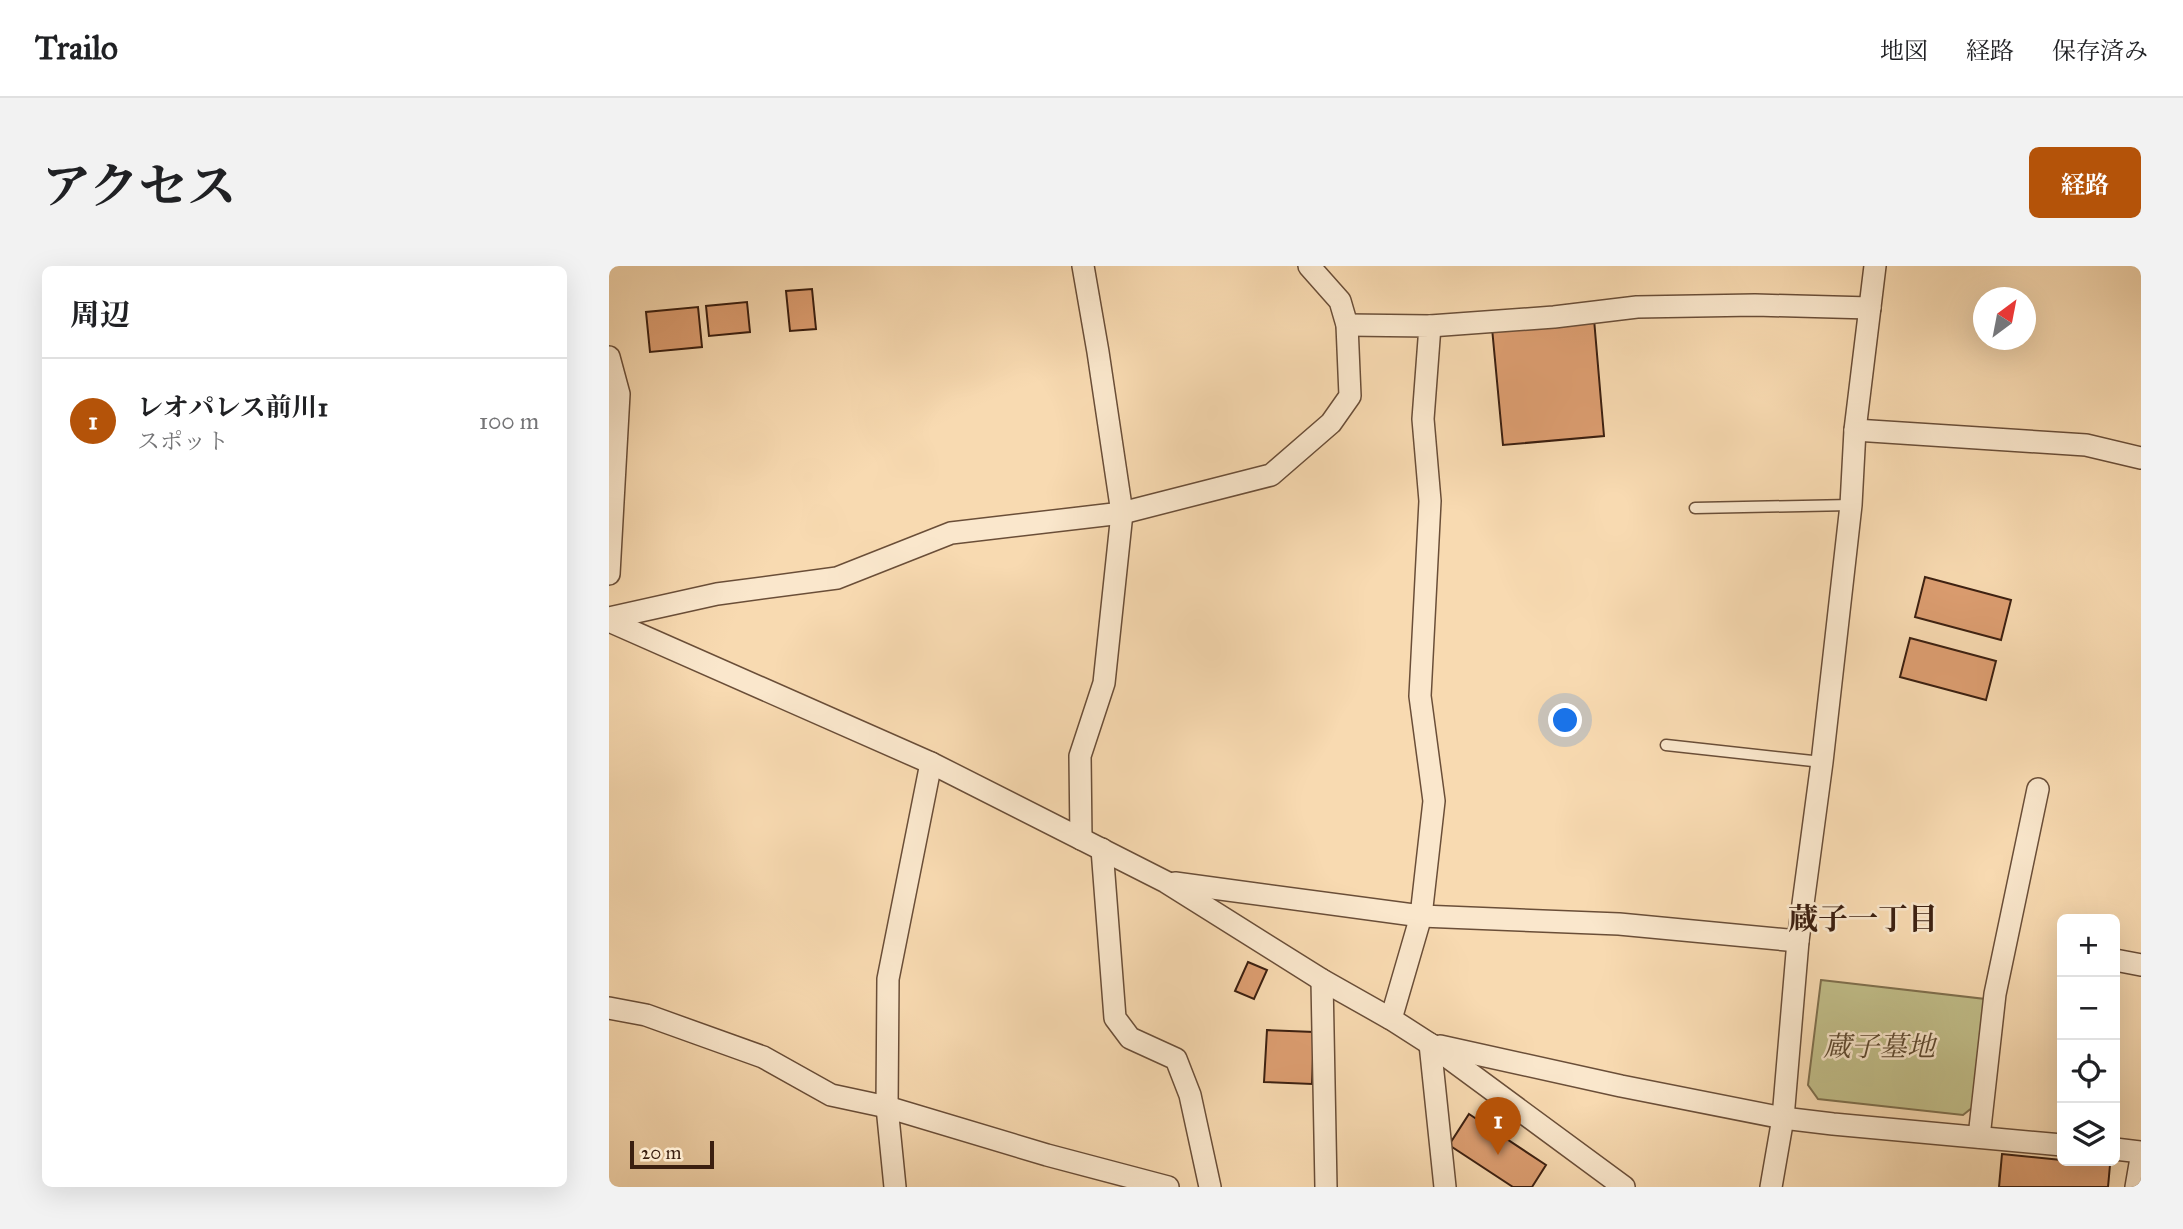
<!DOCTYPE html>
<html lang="ja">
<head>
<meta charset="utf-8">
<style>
	body { margin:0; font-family:"IM FELL Great Primer","Noto Serif JP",serif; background:#f2f2f2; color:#202124 }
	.controls { position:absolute; right:21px; bottom:21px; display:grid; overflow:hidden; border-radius:10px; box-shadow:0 7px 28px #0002 }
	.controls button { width:63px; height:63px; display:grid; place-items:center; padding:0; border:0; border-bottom:2px solid #e0e0e0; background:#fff; color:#202124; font:35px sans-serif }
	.compass { position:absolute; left:1364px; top:21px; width:63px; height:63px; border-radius:50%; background:#fff; box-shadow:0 7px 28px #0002; rotate:32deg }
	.scale { position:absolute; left:21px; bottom:18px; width:84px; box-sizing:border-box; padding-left:7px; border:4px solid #3b1f10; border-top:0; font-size:19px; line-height:24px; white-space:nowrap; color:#3b1f10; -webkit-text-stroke:5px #fae7cc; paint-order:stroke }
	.you { position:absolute; left:957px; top:455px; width:24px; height:24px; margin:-18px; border:5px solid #fff; border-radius:50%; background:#1a73e8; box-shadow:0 0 0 10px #1a73e833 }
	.badge { display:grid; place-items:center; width:46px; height:46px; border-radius:50%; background:#b45309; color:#fff; font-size:23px; font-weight:700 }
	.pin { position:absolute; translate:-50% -58px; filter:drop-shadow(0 2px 4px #0008) }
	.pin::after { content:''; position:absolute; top:37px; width:24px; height:21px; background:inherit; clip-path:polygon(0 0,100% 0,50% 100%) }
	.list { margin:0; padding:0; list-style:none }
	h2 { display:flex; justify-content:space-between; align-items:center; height:91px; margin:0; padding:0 28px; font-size:30px }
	h2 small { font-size:23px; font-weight:400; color:#757577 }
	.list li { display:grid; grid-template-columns:46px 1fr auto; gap:21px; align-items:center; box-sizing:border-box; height:126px; padding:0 28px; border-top:2px solid #e0e0e0 }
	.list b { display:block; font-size:26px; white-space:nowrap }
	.list p { margin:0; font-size:23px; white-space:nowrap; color:#757577 }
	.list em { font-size:23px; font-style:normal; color:#757577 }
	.icon { flex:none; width:38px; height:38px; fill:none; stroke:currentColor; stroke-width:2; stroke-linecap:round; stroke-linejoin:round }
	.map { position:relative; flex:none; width:1532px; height:921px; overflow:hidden; border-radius:10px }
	header { display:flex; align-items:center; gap:42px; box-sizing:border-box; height:98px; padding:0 35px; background:#fff; border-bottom:2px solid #e0e0e0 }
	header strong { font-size:33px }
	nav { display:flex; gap:38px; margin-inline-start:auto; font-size:24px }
	.intro { display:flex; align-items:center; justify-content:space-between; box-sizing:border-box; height:168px; padding:0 42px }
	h1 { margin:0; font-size:49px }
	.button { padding:18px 32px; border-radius:10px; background:#b45309; color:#fff; font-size:24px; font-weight:700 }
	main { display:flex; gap:42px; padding:0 42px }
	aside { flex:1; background:#fff; border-radius:10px; box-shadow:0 7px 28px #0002 }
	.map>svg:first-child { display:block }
</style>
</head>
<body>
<header>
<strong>Trailo</strong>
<nav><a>地図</a><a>経路</a><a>保存済み</a></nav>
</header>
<div class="intro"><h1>アクセス</h1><a class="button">経路</a></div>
<main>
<aside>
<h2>周辺<small></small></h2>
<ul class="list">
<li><span class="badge">1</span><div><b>レオパレス前川1</b><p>スポット</p></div><em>100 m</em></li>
</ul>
</aside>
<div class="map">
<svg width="1532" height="921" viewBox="0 0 1532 921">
	<rect width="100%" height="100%" fill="#f8dab1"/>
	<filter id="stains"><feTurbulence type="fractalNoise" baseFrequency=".00286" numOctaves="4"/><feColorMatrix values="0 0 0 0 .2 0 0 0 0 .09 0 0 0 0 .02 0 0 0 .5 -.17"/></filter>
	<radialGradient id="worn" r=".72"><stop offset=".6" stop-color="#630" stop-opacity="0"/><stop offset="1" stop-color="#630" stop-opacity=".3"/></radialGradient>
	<polygon fill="#c1be89" stroke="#7e6e4c" stroke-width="2" points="1212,714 1376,733 1364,841 1354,849 1209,833 1199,819"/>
	<g fill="#dd9e71" stroke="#3b1f10" stroke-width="2">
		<polygon points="203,23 207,63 181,65 177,25"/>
		<polygon points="138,36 141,66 100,70 97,40"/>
		<polygon points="89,41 93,81 41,86 37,46"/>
		<polygon points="985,53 995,170 894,179 883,62"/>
		<polygon points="1316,311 1402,334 1392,374 1306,351"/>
		<polygon points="1301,372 1387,395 1377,434 1291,411"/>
		<polygon points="639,696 658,704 645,733 626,725"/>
		<polygon points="658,764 705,766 703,818 655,816"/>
		<polygon points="860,848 937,899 923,921 904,921 840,879"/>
		<polygon points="1393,888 1501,899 1499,921 1390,921"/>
	</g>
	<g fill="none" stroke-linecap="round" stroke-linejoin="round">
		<g stroke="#6a4e38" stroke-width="13">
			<g id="service">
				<polyline points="1086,242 1242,239"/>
				<polyline points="1057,479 1213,496"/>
			</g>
		</g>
		<g stroke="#6a4e38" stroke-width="24">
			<g id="minor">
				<polyline points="738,59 821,60 814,153 821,235 811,430 825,535 812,650 782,753"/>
				<polyline points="821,60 945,51 1028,41 1146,39 1261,42"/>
				<polyline points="0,91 10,128 0,308"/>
				<polyline points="1246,164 1477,179 1532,192"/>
				<polyline points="0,352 108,328 228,312 342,267 513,247 662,209 722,157 741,130 738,59 731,35 700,0"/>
				<polyline points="0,355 322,497 557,616 713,714 782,753 821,778 1015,921"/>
				<polyline points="472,573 471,490 495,417 513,247 489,86 474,0"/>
				<polyline points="493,583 506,752 521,772 567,793 581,829 601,921"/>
				<polyline points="566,617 812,650 1010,658 1189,675"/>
				<polyline points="1506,694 1532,699"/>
				<polyline points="713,714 717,921"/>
				<polyline points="0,742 37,749 154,791 222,829 278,841 438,889 559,921"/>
				<polyline points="821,778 836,921"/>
				<polyline points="831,780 1012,820 1174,852 1224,858 1453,879"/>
				<polyline points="1370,871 1386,728 1429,523"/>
				<polyline points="1506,883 1532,886"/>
				<polyline points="286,921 278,841 279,713 322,497"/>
				<polyline points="1162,921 1174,852 1189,675 1213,496 1242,239 1246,164 1266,0"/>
				<polyline points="1527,921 1532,892"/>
			</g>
		</g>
		<use href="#service" stroke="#fae7cc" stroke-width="10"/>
		<use href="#minor" stroke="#fae7cc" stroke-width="21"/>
	</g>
	<g text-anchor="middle" stroke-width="5" stroke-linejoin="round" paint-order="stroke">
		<g font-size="28" font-style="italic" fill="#5c472e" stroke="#fae7cc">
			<text x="1270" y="790">蔵子墓地</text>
		</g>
		<g font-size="30" font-weight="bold" fill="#3b1f10" stroke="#fae7cc">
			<text x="1254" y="663">蔵子一丁目</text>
		</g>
	</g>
	<rect width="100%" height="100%" filter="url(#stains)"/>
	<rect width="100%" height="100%" fill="url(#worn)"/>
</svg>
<div class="controls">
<button>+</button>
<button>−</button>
<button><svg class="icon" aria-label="locate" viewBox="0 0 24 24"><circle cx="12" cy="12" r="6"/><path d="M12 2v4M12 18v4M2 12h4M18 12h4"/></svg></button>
<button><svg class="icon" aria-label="layers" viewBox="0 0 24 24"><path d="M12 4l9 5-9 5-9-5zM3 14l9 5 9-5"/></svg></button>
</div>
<svg class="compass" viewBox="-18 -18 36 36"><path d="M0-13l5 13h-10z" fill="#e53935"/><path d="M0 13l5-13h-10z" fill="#757577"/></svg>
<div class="scale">20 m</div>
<div class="you"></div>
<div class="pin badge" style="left:889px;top:889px">1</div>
</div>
</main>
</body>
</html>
